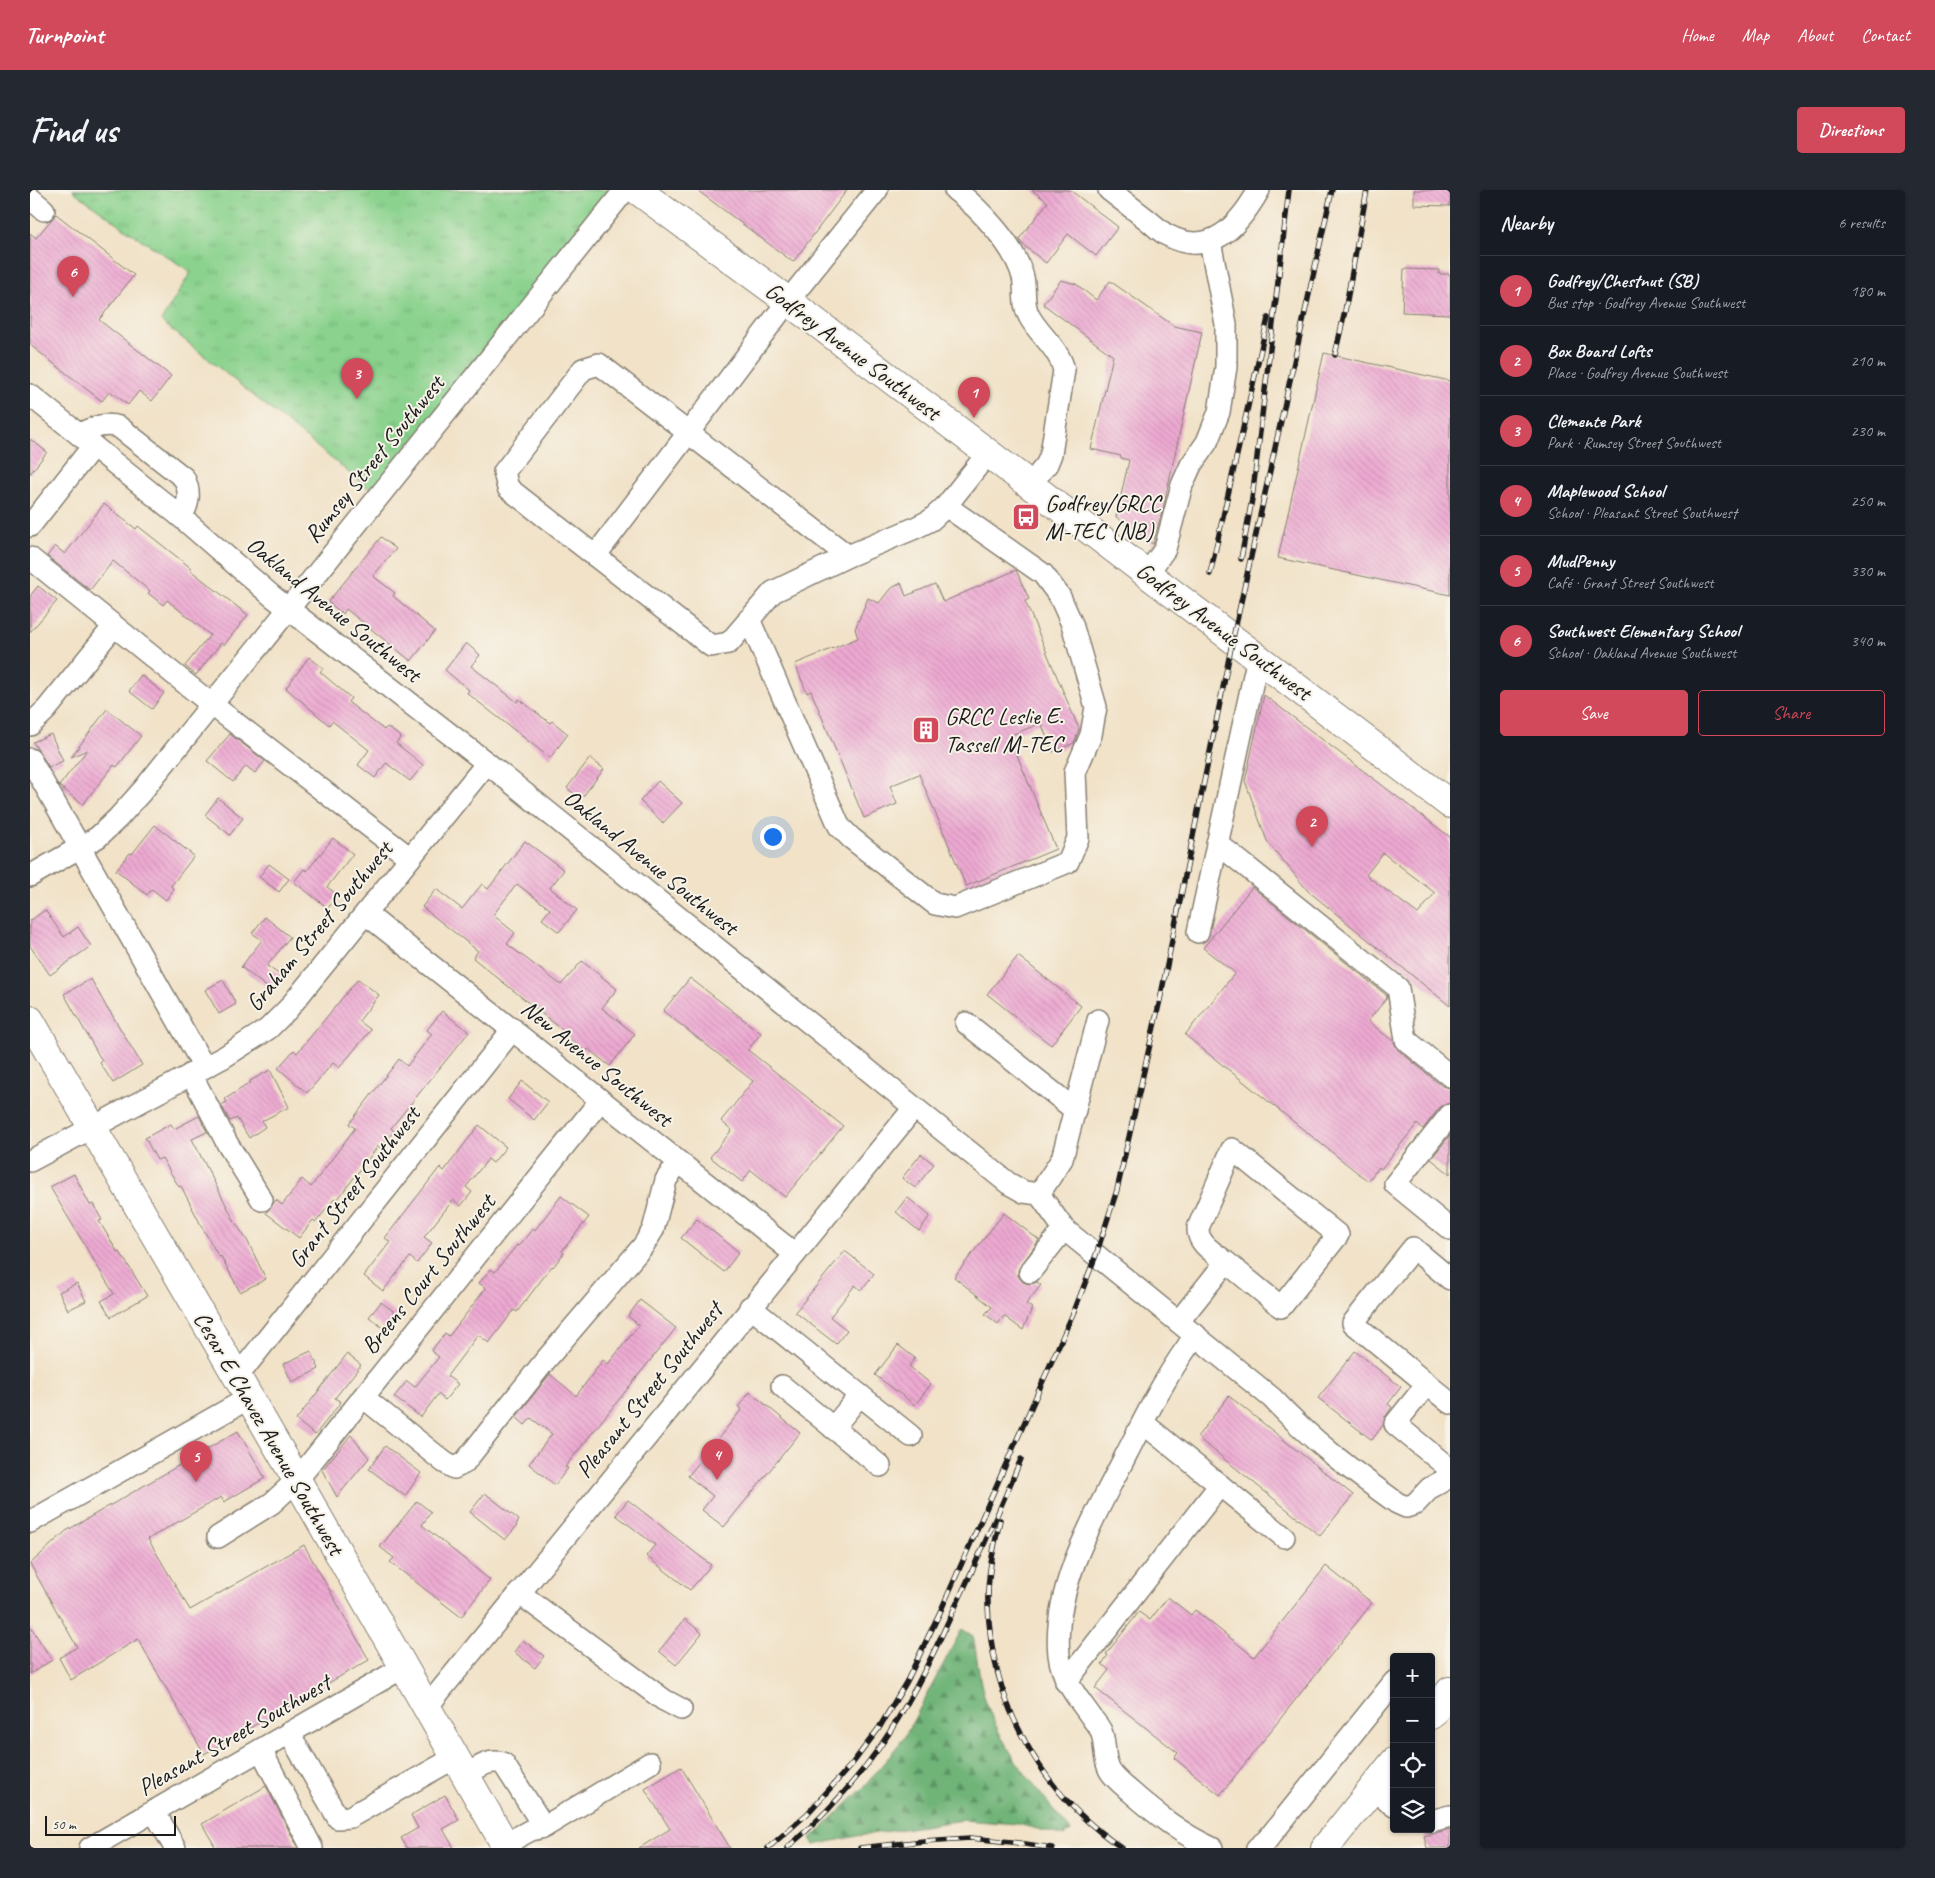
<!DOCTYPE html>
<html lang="en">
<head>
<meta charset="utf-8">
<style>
	body { margin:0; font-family:Caveat,sans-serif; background:#242831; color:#f1f3f6 }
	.controls { position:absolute; right:15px; bottom:15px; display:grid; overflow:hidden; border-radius:5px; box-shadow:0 1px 4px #0004 }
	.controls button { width:45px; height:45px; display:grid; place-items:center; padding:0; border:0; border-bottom:1px solid #363941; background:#171b24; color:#f1f3f6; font:25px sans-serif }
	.scale { position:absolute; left:15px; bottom:12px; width:131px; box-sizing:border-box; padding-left:5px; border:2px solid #1c1c1c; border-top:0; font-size:14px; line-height:18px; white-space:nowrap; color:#1c1c1c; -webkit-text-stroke:4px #f7f3e8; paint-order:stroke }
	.you { position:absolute; left:742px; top:646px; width:18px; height:18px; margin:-12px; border:4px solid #fff; border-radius:50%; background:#1a73e8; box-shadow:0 0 0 8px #1a73e833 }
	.badge { display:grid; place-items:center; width:32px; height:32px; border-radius:50%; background:#d1495b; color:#fff; font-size:16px; font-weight:700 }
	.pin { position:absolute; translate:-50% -41px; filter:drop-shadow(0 1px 2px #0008) }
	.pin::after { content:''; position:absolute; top:26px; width:18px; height:15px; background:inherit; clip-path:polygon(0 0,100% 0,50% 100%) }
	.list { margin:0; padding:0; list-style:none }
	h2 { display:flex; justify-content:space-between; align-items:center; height:65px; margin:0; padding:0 20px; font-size:21px }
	h2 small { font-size:16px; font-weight:400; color:#9ea1a6 }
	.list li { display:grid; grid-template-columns:32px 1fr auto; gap:15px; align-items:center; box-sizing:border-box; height:70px; padding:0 20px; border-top:1px solid #363941 }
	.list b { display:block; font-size:19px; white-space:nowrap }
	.list p { margin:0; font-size:16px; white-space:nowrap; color:#9ea1a6 }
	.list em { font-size:16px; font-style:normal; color:#9ea1a6 }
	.actions { display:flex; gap:10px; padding:15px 20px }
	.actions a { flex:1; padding:11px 0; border:1px solid #d1495b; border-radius:5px; text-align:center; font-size:18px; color:#d1495b }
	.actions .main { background:#d1495b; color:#fff }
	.icon { flex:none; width:28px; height:28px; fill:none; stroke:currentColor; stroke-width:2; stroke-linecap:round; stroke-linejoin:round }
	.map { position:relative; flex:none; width:1420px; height:1658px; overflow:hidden; border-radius:5px }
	header { display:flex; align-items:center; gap:30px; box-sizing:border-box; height:70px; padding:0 25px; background:#d1495b; color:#fff }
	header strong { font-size:24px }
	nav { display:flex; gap:28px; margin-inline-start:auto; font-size:18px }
	.intro { display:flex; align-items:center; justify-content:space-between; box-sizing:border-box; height:120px; padding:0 30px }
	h1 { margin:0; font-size:35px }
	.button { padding:12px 22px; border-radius:5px; background:#d1495b; color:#fff; font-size:18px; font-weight:700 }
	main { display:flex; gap:30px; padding:0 30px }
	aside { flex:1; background:#171b24; border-radius:5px; box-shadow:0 1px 4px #0004 }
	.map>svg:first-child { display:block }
</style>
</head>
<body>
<header>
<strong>Turnpoint</strong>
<nav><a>Home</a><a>Map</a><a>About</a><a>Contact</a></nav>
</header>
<div class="intro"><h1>Find us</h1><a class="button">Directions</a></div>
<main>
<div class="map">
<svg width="1420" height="1658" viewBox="0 0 1420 1658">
	<defs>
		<pattern id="forest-firs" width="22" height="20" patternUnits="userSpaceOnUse" patternTransform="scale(1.25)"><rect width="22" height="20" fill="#6fb478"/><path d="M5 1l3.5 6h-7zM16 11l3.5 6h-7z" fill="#5a9262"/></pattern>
		<pattern id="park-tufts" width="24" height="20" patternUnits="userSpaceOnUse" patternTransform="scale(1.25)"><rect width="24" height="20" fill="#8ad28d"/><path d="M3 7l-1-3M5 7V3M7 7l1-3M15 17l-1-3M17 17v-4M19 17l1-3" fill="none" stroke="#76b479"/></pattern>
		<pattern id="building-back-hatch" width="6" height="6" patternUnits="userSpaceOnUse" patternTransform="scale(1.25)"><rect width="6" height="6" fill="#eda9d2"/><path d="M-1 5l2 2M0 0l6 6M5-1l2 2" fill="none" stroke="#cb91b4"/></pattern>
	</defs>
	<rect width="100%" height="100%" fill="#f7f3e8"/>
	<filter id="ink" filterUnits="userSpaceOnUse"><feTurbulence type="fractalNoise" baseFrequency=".02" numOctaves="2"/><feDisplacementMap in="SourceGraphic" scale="10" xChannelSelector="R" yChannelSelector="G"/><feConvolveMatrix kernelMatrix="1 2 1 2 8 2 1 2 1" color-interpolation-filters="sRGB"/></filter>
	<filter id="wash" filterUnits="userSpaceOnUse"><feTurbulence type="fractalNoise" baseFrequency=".0096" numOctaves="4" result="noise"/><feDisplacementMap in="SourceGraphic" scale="20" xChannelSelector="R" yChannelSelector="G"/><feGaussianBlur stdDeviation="1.12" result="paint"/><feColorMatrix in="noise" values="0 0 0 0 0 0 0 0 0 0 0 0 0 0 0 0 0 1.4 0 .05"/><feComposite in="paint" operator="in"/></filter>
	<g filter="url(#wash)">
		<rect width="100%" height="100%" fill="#f1e2c8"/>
		<path fill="url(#forest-firs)" stroke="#46684a" d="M932,1439L943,1446C948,1470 949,1495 958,1517C975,1564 1010,1603 1041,1641L1035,1646L988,1634L932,1630L827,1646L784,1655L781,1649L834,1597L874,1548Z"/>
		<polygon fill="url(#park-tufts)" stroke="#537754" points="42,0 595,0 348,306 131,131 161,82 98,41"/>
		<g id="blocks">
			<g fill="url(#building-back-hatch)" fill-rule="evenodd">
				<polygon points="667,0 817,0 763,72"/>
				<polygon points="1002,0 1040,0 1088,37 1066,66 1038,44 1016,73 992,54 989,49 1018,12"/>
				<polygon points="1384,0 1420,0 1420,16 1384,15"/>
				<polygon points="26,24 104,85 69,130 141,186 122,211 109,201 98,215 80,201 72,211 0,155 0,43 6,48"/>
				<polygon points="1374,79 1409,80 1409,84 1420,84 1420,124 1372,122"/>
				<polygon points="1031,90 1046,94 1066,110 1080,91 1144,136 1172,142 1133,318 1123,354 1086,327 1099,270 1091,268 1091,266 1061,259 1083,166 1013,114"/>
				<polygon points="1294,163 1420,191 1420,405 1248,368"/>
				<polygon points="0,249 17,262 0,284"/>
				<polygon points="74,314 106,339 108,336 161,378 160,380 218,425 194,455 191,453 166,485 155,476 180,445 137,410 133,415 118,403 120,401 83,371 60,400 17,366 25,356 35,364"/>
				<polygon points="351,347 366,359 343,386 365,403 363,406 405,441 381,471 316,419 313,424 298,412"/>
				<polygon points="986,380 999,409 995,411 1049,539 1044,553 1023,562 1011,533 979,546 1026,659 936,696 889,584 860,596 867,614 834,628 781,501 777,503 765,474 828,448 825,439 838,408 849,413 860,399 871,393 876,406 905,394 913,412"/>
				<polygon points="8,396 27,411 0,442 0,406"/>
				<polygon points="436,453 450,465 441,476 487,512 489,509 520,533 522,531 538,544 520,568 437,503 439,500 415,480"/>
				<polygon points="279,467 293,478 290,482 321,508 318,512 354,540 357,537 371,547 366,553 393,575 380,591 356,573 345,588 328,575 339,560 302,531 299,535 256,498"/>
				<polygon points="111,485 134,503 122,519 99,501"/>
				<path d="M1234,505L1420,647V816L1278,701L1237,651L1215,591ZM1353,663L1405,703L1388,724L1336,685Z"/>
				<polygon points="77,519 111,546 87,577 84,575 53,614 29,596 57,560 41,567"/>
				<polygon points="21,544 33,571 19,577 3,552"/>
				<polygon points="200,544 235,571 225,583 216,576 203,592 177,571"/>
				<polygon points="560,568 574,579 551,609 537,598"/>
				<polygon points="628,591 652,613 633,633 610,611"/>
				<polygon points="188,608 213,628 200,645 175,625"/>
				<polygon points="125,635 164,666 141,696 144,699 136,710 122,699 117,705 86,680 100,663 102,664"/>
				<polygon points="303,648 323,664 297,697 308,705 298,718 264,692 274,679 277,681"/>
				<polygon points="495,651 534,680 520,698 547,720 529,742 512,729 520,719 487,694 463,725 485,743 477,754 531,795 552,771 587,799 572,818 605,844 580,876 558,859 556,862 538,848 540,846 515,826 443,768 448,761 392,717 406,699 432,719 452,694 458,699"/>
				<polygon points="239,674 259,689 249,702 229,687"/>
				<polygon points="1222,697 1356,805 1357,808 1338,831 1364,852 1368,860 1412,896 1420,898 1420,913 1410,917 1393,939 1387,934 1351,979 1349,977 1338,991 1155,845 1205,783 1173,758"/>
				<polygon points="15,720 34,747 48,737 61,756 20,785 0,756 0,731"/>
				<polygon points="235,727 260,747 237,776 250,785 239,799 211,777 232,750 222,743"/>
				<polygon points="988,766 1051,816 1021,855 957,804"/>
				<polygon points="660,788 731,843 718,860 813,936 755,1007 721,980 712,992 680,967 702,940 691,931 723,891 633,821"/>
				<polygon points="61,789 78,820 79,820 112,875 83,893 70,873 72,871 34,804"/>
				<polygon points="328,789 349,805 329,831 341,840 309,878 303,873 277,903 248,878 264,860 267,863"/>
				<polygon points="193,790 206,814 189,824 175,800"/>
				<polygon points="412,821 439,842 361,938 364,941 350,958 348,956 307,1010 305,1008 286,1032 283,1030 269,1048 236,1023 246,1010 252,1015 272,989 281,997 325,938 319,934 369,869 377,876 402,844 397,840"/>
				<polygon points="240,880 259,917 232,931 235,937 219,948 207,928 200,931 191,915 197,912 195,909 220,893 220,891"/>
				<polygon points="492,891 518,912 504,930 478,909"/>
				<polygon points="169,926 177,942 162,949 205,1032 217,1050 236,1089 210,1102 191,1066 189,1067 173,1039 151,996 149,997 132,968 127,970 115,948 141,934 144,939"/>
				<polygon points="449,935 476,957 463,973 458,969 436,997 442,1002 431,1016 423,1010 394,1047 402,1053 387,1073 380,1067 353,1101 334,1086 360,1052 355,1048 410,977 414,981"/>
				<polygon points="1420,945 1420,984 1401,969"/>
				<polygon points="891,964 904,974 885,998 872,988"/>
				<polygon points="44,984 60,1015 63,1014 72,1030 69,1031 88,1063 90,1062 117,1106 81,1127 71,1111 84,1104 20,997"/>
				<polygon points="531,1006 559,1027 532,1061 534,1063 523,1077 522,1076 487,1122 484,1120 459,1153 448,1145 417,1186 428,1194 415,1210 408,1204 391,1227 364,1207 377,1191 385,1197 409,1167 401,1161 415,1143 419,1146 456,1098 449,1093 461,1079 465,1082 487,1055 489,1056 503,1038 505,1040"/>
				<polygon points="877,1007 900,1026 889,1041 866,1022"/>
				<polygon points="974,1023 1009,1050 988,1080 988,1086 993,1092 999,1094 1007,1092 1011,1095 996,1114 1002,1118 993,1140 974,1126 968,1134 955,1124 962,1117 924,1087"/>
				<polygon points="667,1029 709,1062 694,1082 651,1048"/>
				<polygon points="815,1061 844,1084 831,1100 825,1095 800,1127 817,1140 806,1154 765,1122"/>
				<polygon points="47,1093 56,1111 38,1120 29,1102"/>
				<polygon points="610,1110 646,1138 535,1277 538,1278 525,1295 499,1274 522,1244 501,1228 495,1235 486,1227 520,1184 546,1206 573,1170 578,1174 609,1135 598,1126"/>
				<polygon points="351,1112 370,1126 358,1142 339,1127"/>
				<polygon points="868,1155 885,1168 879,1176 901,1194 885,1215 845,1185"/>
				<polygon points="281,1161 289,1179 262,1192 253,1174"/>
				<polygon points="1325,1161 1371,1197 1358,1214 1362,1217 1355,1227 1353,1235 1342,1250 1288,1208"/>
				<polygon points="317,1164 331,1175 305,1208 311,1212 285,1245 266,1230"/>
				<polygon points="720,1202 770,1243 694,1337 672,1320 683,1306 658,1286 712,1219 708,1217"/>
				<polygon points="1199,1206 1323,1305 1290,1346 1167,1247"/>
				<polygon points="208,1241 235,1288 194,1312 191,1307 118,1349 160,1420 274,1355 339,1470 174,1564 108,1449 41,1490 29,1468 47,1457 0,1374 36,1341"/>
				<polygon points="321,1245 339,1268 307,1307 292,1280"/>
				<polygon points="355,1256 391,1283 375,1306 339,1279"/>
				<polygon points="455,1303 489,1330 486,1335 487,1336 475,1350 440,1322"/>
				<polygon points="598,1310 681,1375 660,1400 616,1366 625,1355 586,1325"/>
				<polygon points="387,1311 401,1322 392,1335 460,1390 431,1427 360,1372 364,1368 350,1357"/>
				<polygon points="1296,1376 1342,1413 1190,1605 1144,1568 1148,1563 1065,1498 1079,1480 1072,1474 1078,1465 1076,1464 1109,1422 1120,1430 1138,1407 1161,1425 1165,1420 1224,1467"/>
				<polygon points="655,1429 672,1443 646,1475 629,1461"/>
				<polygon points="0,1436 22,1470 0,1484"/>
				<polygon points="493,1450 514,1466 505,1478 484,1462"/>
				<polygon points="651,1577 700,1658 609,1658 640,1639 615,1599"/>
				<polygon points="236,1596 268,1658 186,1658 172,1634"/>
				<polygon points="415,1605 429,1630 413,1639 424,1658 377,1658 371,1648 388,1638 381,1625"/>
				<polygon points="1420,1639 1420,1658 1397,1658 1394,1646"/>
			</g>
		</g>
	</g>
	<g filter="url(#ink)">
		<use href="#blocks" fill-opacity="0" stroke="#867f72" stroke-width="1"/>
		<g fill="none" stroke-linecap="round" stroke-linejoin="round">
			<g stroke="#867f72" stroke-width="24">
				<g id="minor">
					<path d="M925,0C950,19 985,56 993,87C996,99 992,114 999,126C1009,145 1029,158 1034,180L1021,264L1017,274L1000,295"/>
					<path d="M1079,0C1092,10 1106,21 1119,31C1125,36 1131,42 1137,45C1181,69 1209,35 1229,0"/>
					<polyline points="0,8 14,20"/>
					<path d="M0,205L151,327L242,406L457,573L978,993L994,1002L1009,1004L1034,1039L1242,1208C1281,1250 1321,1280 1367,1313L1376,1317L1385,1314L1400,1298L1420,1287"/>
					<path d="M49,244C63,238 74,232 89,237L154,288C161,303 159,314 151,327"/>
					<polyline points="0,336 63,256"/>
					<polyline points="565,366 758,111 847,0"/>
					<polyline points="818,366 569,174 553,179 474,282 478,298 681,456 699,453 743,402 818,366 885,338 901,330 916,316 958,263"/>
					<polyline points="0,368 181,514 380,668"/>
					<polyline points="1117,384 1135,359 1152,295 1161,275 1177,252 1189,222 1196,177 1196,134 1180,51"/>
					<polyline points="719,429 809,636 821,648 905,714 925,718 1038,672 1048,648 1045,582 1061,545 1066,517 1042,434 1030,407 1013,384 916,316"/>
					<polyline points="0,535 16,520 84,436"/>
					<polyline points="0,569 174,877"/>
					<polyline points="1187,653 1368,798 1376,850 1420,886"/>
					<polyline points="0,686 68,647 88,628 113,600 595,0"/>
					<polyline points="336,724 765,1064"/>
					<polyline points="1168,742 1228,467"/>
					<polyline points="936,833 1045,920"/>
					<polyline points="161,884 197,953 232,1010"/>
					<polyline points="1420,925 1365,994 1420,1039"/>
					<polyline points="0,971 194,867 238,839 258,819 457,573"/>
					<polyline points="1009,1004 1032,969 1068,830"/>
					<polyline points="1000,1082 1034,1039"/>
					<polyline points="1420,1089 1383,1058 1323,1133 1420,1213"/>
					<polyline points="720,1117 881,1246"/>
					<path d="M1149,1131L1196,1072C1185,1063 1167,1054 1168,1038L1202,959L1308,1045L1251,1117L1196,1072"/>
					<path d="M1166,1145C1138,1181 1118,1222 1097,1263C1067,1322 1022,1397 1029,1465C1032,1490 1048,1508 1062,1528C1065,1533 1071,1538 1072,1544C1076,1556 1073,1569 1080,1581C1085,1589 1094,1596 1101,1602C1126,1624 1151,1644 1182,1658"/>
					<polyline points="207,1187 483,839"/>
					<polyline points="1397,1194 1365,1234 1420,1279"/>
					<polyline points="752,1196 850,1276"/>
					<polyline points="333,1207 414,1272 424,1278 434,1273 514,1172 613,1056 623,1040 636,990 648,972"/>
					<polyline points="1113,1233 1254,1347"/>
					<polyline points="803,1238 830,1205"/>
					<polyline points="0,1332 219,1208"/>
					<polyline points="188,1347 242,1313 267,1290 570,911"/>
					<polyline points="489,1403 634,1510 651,1519"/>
					<polyline points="1036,1492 1190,1295"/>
					<polyline points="397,1517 884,918"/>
					<polyline points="259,1543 308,1628 320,1627 426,1567"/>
					<polyline points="231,1560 282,1658"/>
					<path d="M436,1585C449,1577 458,1569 473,1573L514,1637"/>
					<polyline points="1342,1599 1364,1616"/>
					<polyline points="124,1621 145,1658"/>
					<polyline points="1401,1631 1420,1626"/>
					<polyline points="475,1654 501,1640 514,1637 620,1573"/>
					<polyline points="60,1658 374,1477"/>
					<polyline points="1227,1658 1237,1650 1364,1492"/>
				</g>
			</g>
			<g stroke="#867f72" stroke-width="30">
				<g id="major">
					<polyline points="607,0 758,111 1420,614"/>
					<polyline points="0,830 267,1290 477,1658"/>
					<polyline points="1401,1525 1420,1501"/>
					<polyline points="1295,1658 1364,1572"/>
				</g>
			</g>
			<use href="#minor" stroke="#fff" stroke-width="21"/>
			<use href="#major" stroke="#fff" stroke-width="28"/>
			<g stroke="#1c1c1c" stroke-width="5.5">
				<g id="rail">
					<polyline points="1305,165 1315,121 1337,0"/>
					<polyline points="1211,369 1222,309 1259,0"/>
					<polyline points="1180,384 1238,128"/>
					<path d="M970,1330C964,1357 957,1385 958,1413C960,1511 1011,1604 1092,1658"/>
					<polyline points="738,1658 777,1624 822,1574 849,1538 877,1491 911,1420 1045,1119 1066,1065 1087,1000 1130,810 1203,448 1302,0"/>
					<path d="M757,1658C791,1629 823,1595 849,1558C877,1518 898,1475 918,1432C944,1378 968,1324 991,1269"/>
					<polyline points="830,1658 894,1651 940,1648 982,1652 1022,1658"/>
				</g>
			</g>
			<use href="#rail" stroke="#f7f3e8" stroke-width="4" stroke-dasharray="11" stroke-linecap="butt"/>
		</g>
	</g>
	<defs>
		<g id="bus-square" transform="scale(1.4375)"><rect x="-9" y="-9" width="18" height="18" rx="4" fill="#d1495b" stroke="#f7f3e8"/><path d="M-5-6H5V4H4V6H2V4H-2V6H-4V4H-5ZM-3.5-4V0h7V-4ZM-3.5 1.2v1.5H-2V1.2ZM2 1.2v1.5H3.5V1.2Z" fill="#fff"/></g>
		<g id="building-square" transform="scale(1.4375)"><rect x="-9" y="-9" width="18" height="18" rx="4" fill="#d1495b" stroke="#f7f3e8"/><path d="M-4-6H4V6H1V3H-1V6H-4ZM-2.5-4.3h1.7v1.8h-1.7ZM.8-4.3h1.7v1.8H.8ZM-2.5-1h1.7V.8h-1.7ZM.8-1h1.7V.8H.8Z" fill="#fff"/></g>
	</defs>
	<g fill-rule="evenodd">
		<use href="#bus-square" x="996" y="327"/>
		<use href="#building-square" x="896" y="540"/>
	</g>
	<g text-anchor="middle" stroke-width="4" stroke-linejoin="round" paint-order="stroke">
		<g font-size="24" fill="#1c1c1c" stroke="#f7f3e8">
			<text transform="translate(823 161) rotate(37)" y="8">Godfrey Avenue Southwest</text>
			<text transform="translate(344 269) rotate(-51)" y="8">Rumsey Street Southwest</text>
			<text transform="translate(304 419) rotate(39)" y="8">Oakland Avenue Southwest</text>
			<text transform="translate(1194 441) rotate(37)" y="8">Godfrey Avenue Southwest</text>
			<text transform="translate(621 672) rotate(39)" y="8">Oakland Avenue Southwest</text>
			<text transform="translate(289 736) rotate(-50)" y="8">Graham Street Southwest</text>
			<text transform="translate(567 873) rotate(39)" y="8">New Avenue Southwest</text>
			<text transform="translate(324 997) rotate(-52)" y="8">Grant Street Southwest</text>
			<text transform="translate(398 1084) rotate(-51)" y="8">Breens Court Southwest</text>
			<text transform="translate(619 1200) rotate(-51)" y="8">Pleasant Street Southwest</text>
			<text transform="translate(239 1243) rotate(60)" y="8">Cesar E Chavez Avenue Southwest</text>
			<text transform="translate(204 1545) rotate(-30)" y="8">Pleasant Street Southwest</text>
		</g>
		<g font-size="24" fill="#1c1c1c" stroke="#f7f3e8" text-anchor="start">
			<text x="1015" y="321">Godfrey/GRCC<tspan x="1015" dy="28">M-TEC (NB)</tspan></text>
			<text x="915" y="534">GRCC Leslie E.<tspan x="915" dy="28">Tassell M-TEC</tspan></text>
		</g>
	</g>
</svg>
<div class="controls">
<button>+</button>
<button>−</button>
<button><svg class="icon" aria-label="locate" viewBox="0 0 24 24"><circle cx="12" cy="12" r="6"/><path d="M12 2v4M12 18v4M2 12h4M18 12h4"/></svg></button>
<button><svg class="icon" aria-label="layers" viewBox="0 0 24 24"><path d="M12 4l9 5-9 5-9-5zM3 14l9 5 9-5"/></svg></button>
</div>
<div class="scale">50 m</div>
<div class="you"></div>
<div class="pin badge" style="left:944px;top:228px">1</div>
<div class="pin badge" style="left:1282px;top:657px">2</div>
<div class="pin badge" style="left:327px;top:209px">3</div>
<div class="pin badge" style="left:687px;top:1290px">4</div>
<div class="pin badge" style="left:166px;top:1292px">5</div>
<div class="pin badge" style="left:43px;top:107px">6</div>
</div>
<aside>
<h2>Nearby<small>6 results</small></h2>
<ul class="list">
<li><span class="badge">1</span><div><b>Godfrey/Chestnut (SB)</b><p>Bus stop · Godfrey Avenue Southwest</p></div><em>180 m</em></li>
<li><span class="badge">2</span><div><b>Box Board Lofts</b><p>Place · Godfrey Avenue Southwest</p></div><em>210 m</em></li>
<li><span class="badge">3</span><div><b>Clemente Park</b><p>Park · Rumsey Street Southwest</p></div><em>230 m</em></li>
<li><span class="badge">4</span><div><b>Maplewood School</b><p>School · Pleasant Street Southwest</p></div><em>250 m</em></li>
<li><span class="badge">5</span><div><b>MudPenny</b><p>Café · Grant Street Southwest</p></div><em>330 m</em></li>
<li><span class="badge">6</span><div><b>Southwest Elementary School</b><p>School · Oakland Avenue Southwest</p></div><em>340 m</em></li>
</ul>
<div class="actions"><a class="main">Save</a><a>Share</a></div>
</aside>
</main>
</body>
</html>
